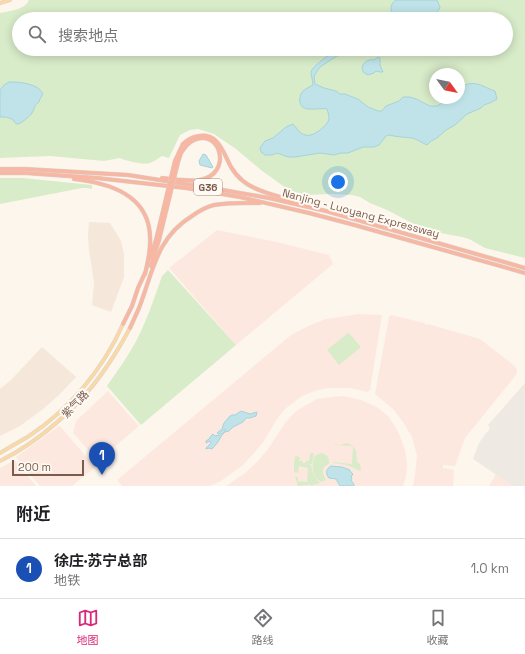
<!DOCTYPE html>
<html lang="zh">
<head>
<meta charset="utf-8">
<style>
	body { margin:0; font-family:"Space Grotesk","Noto Sans SC",sans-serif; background:#f6f6f6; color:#202124 }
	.compass { position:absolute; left:429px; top:68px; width:36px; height:36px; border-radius:50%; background:#fff; box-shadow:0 2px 10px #0003; rotate:123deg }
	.scale { position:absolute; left:12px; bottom:10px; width:72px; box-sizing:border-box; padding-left:4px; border:2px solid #7a5c4d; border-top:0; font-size:11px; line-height:14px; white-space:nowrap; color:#7a5c4d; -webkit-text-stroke:3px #fffaf3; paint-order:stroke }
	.you { position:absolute; left:338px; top:182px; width:14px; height:14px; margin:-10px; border:3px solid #fff; border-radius:50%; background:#1a73e8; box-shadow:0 0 0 6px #1a73e833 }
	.badge { display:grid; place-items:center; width:26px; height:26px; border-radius:50%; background:#db2777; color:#fff; font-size:13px; font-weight:700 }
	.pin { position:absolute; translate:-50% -33px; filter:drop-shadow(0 1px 2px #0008) }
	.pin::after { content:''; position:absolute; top:21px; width:14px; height:12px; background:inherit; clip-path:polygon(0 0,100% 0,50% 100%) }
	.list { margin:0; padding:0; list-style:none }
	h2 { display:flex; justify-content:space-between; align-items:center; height:52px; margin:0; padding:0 16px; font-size:17px }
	h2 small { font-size:13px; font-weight:400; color:#757577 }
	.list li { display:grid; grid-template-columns:26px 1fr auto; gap:12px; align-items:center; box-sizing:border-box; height:60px; padding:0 16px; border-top:1px solid #e0e0e0 }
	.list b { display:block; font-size:15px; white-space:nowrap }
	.list p { margin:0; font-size:13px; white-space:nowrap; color:#757577 }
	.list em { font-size:13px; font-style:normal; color:#757577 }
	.icon { flex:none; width:22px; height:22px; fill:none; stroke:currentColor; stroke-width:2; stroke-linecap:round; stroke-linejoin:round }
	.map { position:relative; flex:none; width:525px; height:486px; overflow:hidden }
	.search { position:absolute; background:#fff; box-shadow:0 2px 10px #0003; left:12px; right:12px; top:12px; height:44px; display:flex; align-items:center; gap:10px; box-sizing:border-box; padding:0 14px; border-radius:22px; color:#757577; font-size:15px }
	.sheet { height:112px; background:#fff }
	nav { display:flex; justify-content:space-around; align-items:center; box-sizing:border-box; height:56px; border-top:1px solid #e0e0e0; background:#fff; font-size:11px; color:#757577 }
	nav a { display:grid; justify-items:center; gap:2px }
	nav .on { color:#db2777 }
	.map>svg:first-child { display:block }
</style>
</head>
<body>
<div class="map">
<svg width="525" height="486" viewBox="0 0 525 486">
	<rect width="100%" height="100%" fill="#fdf6ec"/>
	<g fill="#f5e8da">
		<polygon points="89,222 110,223 121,241 124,254 124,277 111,312 92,305 94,283 89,250 88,235"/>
		<polygon points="42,347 76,377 59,395 43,409 20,426 0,436 0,389 11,380"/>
	</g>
	<g fill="#fde8e0">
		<polygon points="217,230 277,242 329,255 333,264 236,345 169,268"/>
		<polygon points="359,314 382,315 370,390 367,392 350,388 328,388 318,390 302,396 285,409 277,419 264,441 255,452 243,465 221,481 209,486 122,486 117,480 291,335 308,326 326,319"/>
		<polygon points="391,315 424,323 426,325 428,324 480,339 511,363 517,369 517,372 516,375 465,438 455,466 443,465 443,468 454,470 453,486 413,486 415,474 417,456 412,437 403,422 393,409 375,394 389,317"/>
		<polygon points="108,391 139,426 98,461 73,433 76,421"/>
		<polygon points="344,396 361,400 377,407 388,416 396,428 400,436 405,450 407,464 406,477 403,486 226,486 245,473 258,461 268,449 285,423 294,413 301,408 317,399 331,397"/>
		<polygon points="59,426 60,426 95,467 72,486 40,486 16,457"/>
		<polygon points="13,461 15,461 36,486 0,486 0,468"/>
		<polygon points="496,474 513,486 489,486"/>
	</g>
	<polygon fill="#efe9e4" points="525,383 525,486 513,486 473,459 479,443 490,428 488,425"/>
	<g fill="#d8ecc9" fill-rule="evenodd">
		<path d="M29,0H525V258L485,248L469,239L462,237L430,231L416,225L387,210L370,203L360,197L352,195L330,194L306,195L290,191L261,170L236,149L214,134L198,129L190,130L180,135L169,158L162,156C158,158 154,162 150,163C143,165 126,161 120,158L104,161L50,156L0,158V13C9,11 25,10 29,0ZM19,19H506V49H19ZM435,74H459V98H435Z"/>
		<polygon points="0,178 23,178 92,185 92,189 87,188 82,188 0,204"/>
		<path d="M168,270L236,345L141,425L107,386C116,373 126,359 134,345C146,323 154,299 162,276Z"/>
		<polygon points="348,333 349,333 360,346 360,348 339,365 328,351 327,350"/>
		<path d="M346,443L352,445L356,450L357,462L360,464L361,471C357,470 353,467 349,466C344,464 338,464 333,463V462L352,464L353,446L335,445V444L340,445Z"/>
		<path d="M310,453H314L312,464H310C312,467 312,469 313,473C315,477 317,480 320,483L310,486V484H309L308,485L298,486L295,477H298V481L307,482L308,468L299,466L298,473L294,472V464L302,463L294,464L295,456L300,457L299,461H303L302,463H306V461H309Z"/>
		<path d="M322,453C327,455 330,458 329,464C321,467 322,473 326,480L322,482C312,478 311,465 315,456L318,454Z"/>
	</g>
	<g fill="#bfe3e8" stroke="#a5d3da">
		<path d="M396,0H437L440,7L439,10L430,17L424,18L394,16L391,17L390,19H386L391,15L392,13C390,8 391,3 396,0Z"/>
		<path d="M337,49H360L356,52L337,56L320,67L314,76L315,84L324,88L336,91L340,94H345L358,99L368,107L378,111H382L386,106L399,101L403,97H410L416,99L430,106H437L451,98H459C459,92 459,88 465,85C476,80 485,88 495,91L497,99L492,102L484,105L481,108L467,114L455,125L446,130L437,138L431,141L427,145C422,143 417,139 412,138C404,137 397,137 389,135L386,136L379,145L374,147H363L348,153H341L334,155L320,153L295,157H288L280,154L277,153L272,155H265L261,152L260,148L265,141L273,138L286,127L293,124C296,127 298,131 301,133C304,135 308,136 311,135C316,134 328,125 329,119C329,116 328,112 327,109C318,107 297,115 300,97C301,90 308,88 313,85C313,81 311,76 311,72C312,66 332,53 337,49Z"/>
		<path d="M379,57L380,58V65L383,72H380L376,71L374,73L368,75L363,72L362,68C363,62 368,59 374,60L375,59Z"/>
		<path d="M9,82C19,82 38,83 43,94L40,99L39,102C34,105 35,108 32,113C31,115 20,125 17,124C15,124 14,121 13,120C9,117 4,117 0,117V90L4,85Z"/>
		<polygon points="203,154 206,155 213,167 212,168 200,165 199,161"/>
		<polygon points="241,411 250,414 257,412 256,416 250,418 246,418 243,422 233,427 229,431 225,432 222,435 218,442 212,449 209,448 206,449 206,448 211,443 210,441 206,443 206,441 209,439 211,436 213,434 215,436 220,435 225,431 225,429 219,434 217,433 222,429 224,423 230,416 232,415 235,415"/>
		<path d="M331,466L342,467L350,470V471L353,474L351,477L352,478L351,480L353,483L354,484V486H340L336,479L329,478C325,473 326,469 331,466Z"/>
	</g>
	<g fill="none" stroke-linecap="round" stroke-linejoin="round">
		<g stroke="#dad1cd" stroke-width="4">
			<g id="primary">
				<polyline points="0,3 10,0"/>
				<path d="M0,453C10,447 19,442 29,436C70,409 103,369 123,324"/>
				<path d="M0,461C37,443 79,407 103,372C113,358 122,343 130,328"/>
			</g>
		</g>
		<g stroke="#dad1cd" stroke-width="4.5">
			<g id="motorway">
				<path d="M183,144C188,139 192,137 199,136C218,132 224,154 231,167C234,172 238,177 243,181C256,192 283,197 300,203"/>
				<polyline points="0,169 25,169 128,175 217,189 269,198 326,211 525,268"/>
				<polyline points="0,173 26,173 97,178 186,188 240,197 309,213 351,224 525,273"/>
				<path d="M162,178C174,179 188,182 200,180C233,174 221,128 194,140C191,141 188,144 186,146"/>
				<path d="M74,179C110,183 149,195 150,237C151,250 148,262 145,274"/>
				<polyline points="150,258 156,240"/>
				<polyline points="151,266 159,240"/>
				<polyline points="123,324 132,306 138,288 145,273"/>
				<path d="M130,328C133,321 136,315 139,308C153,272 156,238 192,216C199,211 206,207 214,205C229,202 245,203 260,203"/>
			</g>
		</g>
		<use href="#primary" stroke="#fbd9a5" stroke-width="3"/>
		<use href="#motorway" stroke="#f7b7a3" stroke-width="3.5"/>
		<g stroke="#dad1cd" stroke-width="4.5" stroke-linecap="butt">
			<g id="motorway-bridge">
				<polyline points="156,240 175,161 183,144"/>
				<polyline points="159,240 178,162 181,153 186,146"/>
			</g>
		</g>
		<use href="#motorway-bridge" stroke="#f7b7a3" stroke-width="3.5"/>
	</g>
	<g text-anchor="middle" stroke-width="4" stroke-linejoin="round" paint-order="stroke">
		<rect fill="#fffaf3" stroke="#a28b7f" stroke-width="1" x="194" y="179" width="28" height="16" rx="3"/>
		<g font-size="10" font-weight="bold" fill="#7a5c4d">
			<text x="208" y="191">G36</text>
		</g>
		<g font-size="11" fill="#7a5c4d" stroke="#fffaf3">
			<text transform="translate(361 213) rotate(15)" y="4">Nanjing - Luoyang Expressway</text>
			<text transform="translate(75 404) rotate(-46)" y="4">紫气路</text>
		</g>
	</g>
</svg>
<svg class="compass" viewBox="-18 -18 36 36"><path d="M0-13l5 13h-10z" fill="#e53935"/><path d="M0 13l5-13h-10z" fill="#757577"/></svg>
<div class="scale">200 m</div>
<div class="you"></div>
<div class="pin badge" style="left:102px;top:475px;background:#1a4fb4">1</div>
<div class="search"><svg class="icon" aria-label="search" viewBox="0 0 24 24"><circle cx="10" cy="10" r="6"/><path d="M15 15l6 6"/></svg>搜索地点</div>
</div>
<section class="sheet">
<h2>附近<small></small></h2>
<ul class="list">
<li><span class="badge" style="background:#1a4fb4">1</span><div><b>徐庄·苏宁总部</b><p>地铁</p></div><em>1.0 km</em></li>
</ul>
</section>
<nav>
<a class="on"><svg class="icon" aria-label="map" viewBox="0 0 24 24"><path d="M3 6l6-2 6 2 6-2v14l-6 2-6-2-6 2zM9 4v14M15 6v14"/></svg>地图</a>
<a><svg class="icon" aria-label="directions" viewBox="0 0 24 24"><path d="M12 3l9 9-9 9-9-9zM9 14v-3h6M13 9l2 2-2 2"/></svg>路线</a>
<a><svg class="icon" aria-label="saved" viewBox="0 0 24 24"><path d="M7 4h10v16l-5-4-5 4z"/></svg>收藏</a>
</nav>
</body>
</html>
